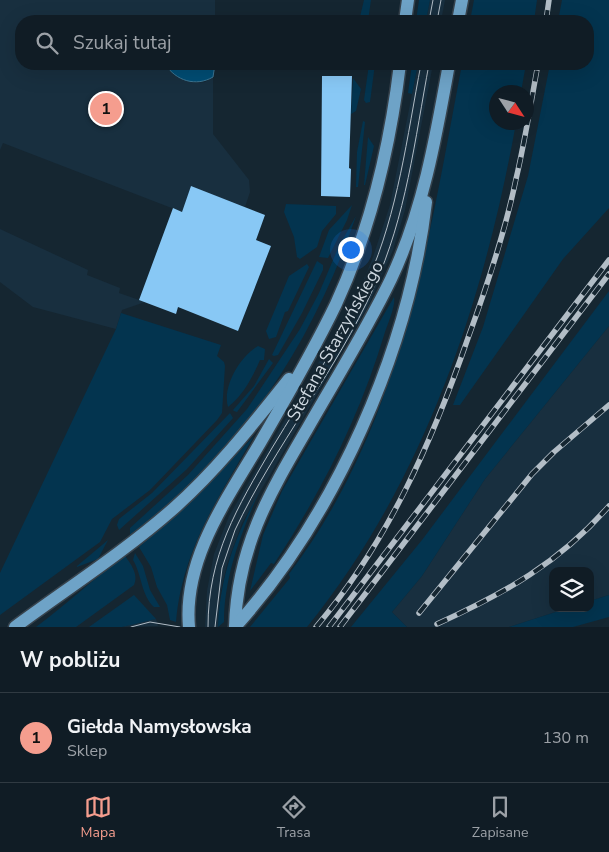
<!DOCTYPE html>
<html lang="pl">
<head>
<meta charset="utf-8">
<style>
	body { margin:0; font-family:"Nunito Sans",sans-serif; background:#1e2932; color:#f1f3f6 }
	.controls { position:absolute; right:15px; bottom:15px; display:grid; overflow:hidden; border-radius:10px; box-shadow:0 5px 20px #0002 }
	.controls button { width:45px; height:45px; display:grid; place-items:center; padding:0; border:0; border-bottom:1px solid #303a42; background:#101c25; color:#f1f3f6; font:25px sans-serif }
	.compass { position:absolute; left:489px; top:85px; width:45px; height:45px; border-radius:50%; background:#101c25; box-shadow:0 5px 20px #0002; rotate:126deg }
	.you { position:absolute; left:350px; top:249px; width:18px; height:18px; margin:-12px; border:4px solid #fff; border-radius:50%; background:#1a73e8; box-shadow:0 0 0 8px #1a73e833 }
	.badge { display:grid; place-items:center; width:32px; height:32px; border-radius:50%; background:#f59d8e; color:#111; font-size:16px; font-weight:700 }
	.pin { position:absolute; translate:-50% -50%; border:2px solid #fff; box-shadow:0 1px 5px #0006 }
	.list { margin:0; padding:0; list-style:none }
	h2 { display:flex; justify-content:space-between; align-items:center; height:65px; margin:0; padding:0 20px; font-size:21px }
	h2 small { font-size:16px; font-weight:400; color:#9ca1a7 }
	.list li { display:grid; grid-template-columns:32px 1fr auto; gap:15px; align-items:center; box-sizing:border-box; height:90px; padding:0 20px; border-top:1px solid #303a42 }
	.list b { display:block; font-size:19px; white-space:nowrap }
	.list p { margin:0; font-size:16px; white-space:nowrap; color:#9ca1a7 }
	.list em { font-size:16px; font-style:normal; color:#9ca1a7 }
	.icon { flex:none; width:28px; height:28px; fill:none; stroke:currentColor; stroke-width:2; stroke-linecap:round; stroke-linejoin:round }
	.map { position:relative; flex:none; width:609px; height:627px; overflow:hidden }
	.search { position:absolute; background:#101c25; box-shadow:0 5px 20px #0002; left:15px; right:15px; top:15px; height:55px; display:flex; align-items:center; gap:12px; box-sizing:border-box; padding:0 18px; border-radius:20px; color:#9ca1a7; font-size:19px }
	.sheet { height:155px; background:#101c25 }
	nav { display:flex; justify-content:space-around; align-items:center; box-sizing:border-box; height:70px; border-top:1px solid #303a42; background:#101c25; font-size:14px; color:#9ca1a7 }
	nav a { display:grid; justify-items:center; gap:2px }
	nav .on { color:#f59d8e }
	.map>svg:first-child { display:block }
</style>
</head>
<body>
<div class="map">
<svg width="609" height="627" viewBox="0 0 609 627">
	<rect width="100%" height="100%" fill="#152631"/>
	<g fill="#182f3f">
		<polygon points="0,0 215,0 215,21 21,21 21,64 165,64 182,79 194,83 205,82 213,77 213,134 249,180 250,192 245,207 191,187 182,212 3,143 0,150"/>
		<polygon points="430,0 445,0 441,21 426,21"/>
		<polygon points="418,64 433,64 405,210 393,250 368,306 242,523 227,564 220,595 218,627 205,627 207,591 214,554 229,516 356,298 373,257 390,205"/>
		<polygon points="0,229 88,270 87,275 120,288 119,293 145,302 122,310 116,329 33,307 0,282"/>
		<polygon points="609,326 609,595 590,601 590,571 553,571 553,608 568,608 509,627 407,627 392,612 422,576 485,479"/>
		<polygon points="156,619 158,626 122,627 144,620"/>
	</g>
	<g fill="#03344f">
		<polygon points="364,0 371,0 368,21 359,21"/>
		<polygon points="419,0 430,0 426,21 416,21"/>
		<polygon points="474,0 537,0 534,21 470,21"/>
		<polygon points="562,0 609,0 609,208 563,259 460,405 453,405 483,327 528,176 550,64 588,64 588,21 558,21"/>
		<polygon points="369,64 375,64 370,102 366,103 364,100"/>
		<polygon points="412,64 418,64 412,94 408,93"/>
		<path d="M462,64H526L521,92H496V122L516,123C484,302 423,484 307,627H250L290,578L289,574C402,424 428,244 462,64Z"/>
		<polygon points="353,78 361,89 356,111 351,114"/>
		<polygon points="363,121 365,122 358,187 356,187 357,152"/>
		<polygon points="368,137 374,146 365,185 364,185"/>
		<polygon points="286,204 336,206 336,214 322,231 317,247 300,259 297,257 294,237 284,212"/>
		<polygon points="352,205 347,220 328,258 319,257 329,230"/>
		<path d="M356,216C312,345 241,453 130,535V528L188,475L247,409L300,329L319,293L339,246Z"/>
		<polygon points="317,261 323,265 323,270 302,313 278,355 274,356 272,355"/>
		<polygon points="307,264 309,267 288,311 285,312 276,337 269,339 266,331 289,276"/>
		<polygon points="609,291 609,326 485,479 422,576 392,612 407,627 351,627 422,540"/>
		<path d="M394,297C396,305 388,323 385,332C360,416 322,491 274,564L271,563L250,591L263,535L282,491Z"/>
		<polygon points="121,313 221,345 217,356 224,362 225,366 222,413 217,420 150,490 112,519 100,542 0,615 0,573 116,329"/>
		<path d="M258,346L265,349L264,360H260C253,376 244,395 228,407C222,387 240,356 258,346Z"/>
		<polygon points="269,359 273,363 237,412 234,411 233,410 254,386"/>
		<polygon points="230,413 233,418 187,469 119,530 117,525 119,519 152,493"/>
		<path d="M254,436C219,497 182,550 176,622L170,620L167,605L157,587L151,567L139,547L190,503Z"/>
		<path d="M259,492C241,534 224,576 224,622L218,627C220,577 235,536 259,492Z"/>
		<polygon points="108,540 98,559 77,567 77,566"/>
		<path d="M135,553L143,566L150,590L160,607H154C141,595 142,575 133,560Z"/>
		<path d="M125,556C131,564 139,575 134,585L76,627H36C67,604 94,578 125,556Z"/>
		<polygon points="134,595 156,619 122,627 89,627"/>
		<polygon points="609,595 609,617 573,627 509,627 568,608 590,608 590,601"/>
	</g>
	<path fill="#014d74" stroke="#3e7794" d="M165,64H215L213,77C196,87 176,81 165,64Z"/>
	<g fill="#88c8f5">
		<polygon points="322,76 352,76 349,168 351,169 350,197 321,196"/>
		<polygon points="191,186 265,215 256,240 271,246 238,331 178,307 176,314 139,300 173,208 182,212"/>
	</g>
	<g fill="none" stroke-linecap="round" stroke-linejoin="round">
		<g stroke="#37434d" stroke-width="15">
			<g id="major">
				<polyline points="405,21 408,0"/>
				<polyline points="458,21 462,0"/>
				<path d="M15,627C68,588 124,552 173,509C217,470 253,424 289,379"/>
				<path d="M189,627C183,559 227,499 260,443C286,398 313,352 336,304C371,228 390,147 400,64"/>
				<path d="M235,627C237,549 268,496 306,431C335,380 366,331 391,279C423,211 436,137 449,64"/>
				<path d="M235,627C335,516 409,350 426,202"/>
			</g>
		</g>
		<use href="#major" stroke="#6ea3c7" stroke-width="12"/>
		<g stroke="#b2bdc6" stroke-width="1">
			<polyline points="429,21 433,0"/>
			<polyline points="437,21 441,0"/>
			<polyline points="131,627 150,622 180,627"/>
			<path d="M208,627C208,555 237,508 272,448C305,393 342,339 368,280C398,212 407,137 421,64"/>
			<path d="M215,627L222,568L235,530C275,445 336,372 374,287C406,217 415,139 429,64"/>
		</g>
		<g stroke="#b2bdc6" stroke-width="5.5">
			<g id="rail">
				<polyline points="546,21 549,0"/>
				<polyline points="419,613 532,474 554,452 609,405"/>
				<path d="M437,624C505,593 559,563 609,506"/>
				<path d="M316,627C388,542 432,442 468,338C487,286 505,233 516,179C525,141 531,102 538,64"/>
				<polyline points="329,627 609,260"/>
				<polyline points="340,627 609,274"/>
			</g>
		</g>
		<use href="#rail" stroke="#152631" stroke-width="4" stroke-dasharray="11" stroke-linecap="butt"/>
	</g>
	<g text-anchor="middle" stroke-width="5" stroke-linejoin="round" paint-order="stroke">
		<g font-size="18" fill="#ced8e0" stroke="#152631">
			<text transform="translate(335 341) rotate(-61)" y="6">Stefana Starzyńskiego</text>
		</g>
	</g>
</svg>
<div class="controls">
<button><svg class="icon" aria-label="layers" viewBox="0 0 24 24"><path d="M12 4l9 5-9 5-9-5zM3 14l9 5 9-5"/></svg></button>
</div>
<svg class="compass" viewBox="-18 -18 36 36"><path d="M0-13l5 13h-10z" fill="#e53935"/><path d="M0 13l5-13h-10z" fill="#9ca1a7"/></svg>
<div class="you"></div>
<div class="pin badge" style="left:106px;top:109px">1</div>
<div class="search"><svg class="icon" aria-label="search" viewBox="0 0 24 24"><circle cx="10" cy="10" r="6"/><path d="M15 15l6 6"/></svg>Szukaj tutaj</div>
</div>
<section class="sheet">
<h2>W pobliżu<small></small></h2>
<ul class="list">
<li><span class="badge">1</span><div><b>Giełda Namysłowska</b><p>Sklep</p></div><em>130 m</em></li>
</ul>
</section>
<nav>
<a class="on"><svg class="icon" aria-label="map" viewBox="0 0 24 24"><path d="M3 6l6-2 6 2 6-2v14l-6 2-6-2-6 2zM9 4v14M15 6v14"/></svg>Mapa</a>
<a><svg class="icon" aria-label="directions" viewBox="0 0 24 24"><path d="M12 3l9 9-9 9-9-9zM9 14v-3h6M13 9l2 2-2 2"/></svg>Trasa</a>
<a><svg class="icon" aria-label="saved" viewBox="0 0 24 24"><path d="M7 4h10v16l-5-4-5 4z"/></svg>Zapisane</a>
</nav>
</body>
</html>
